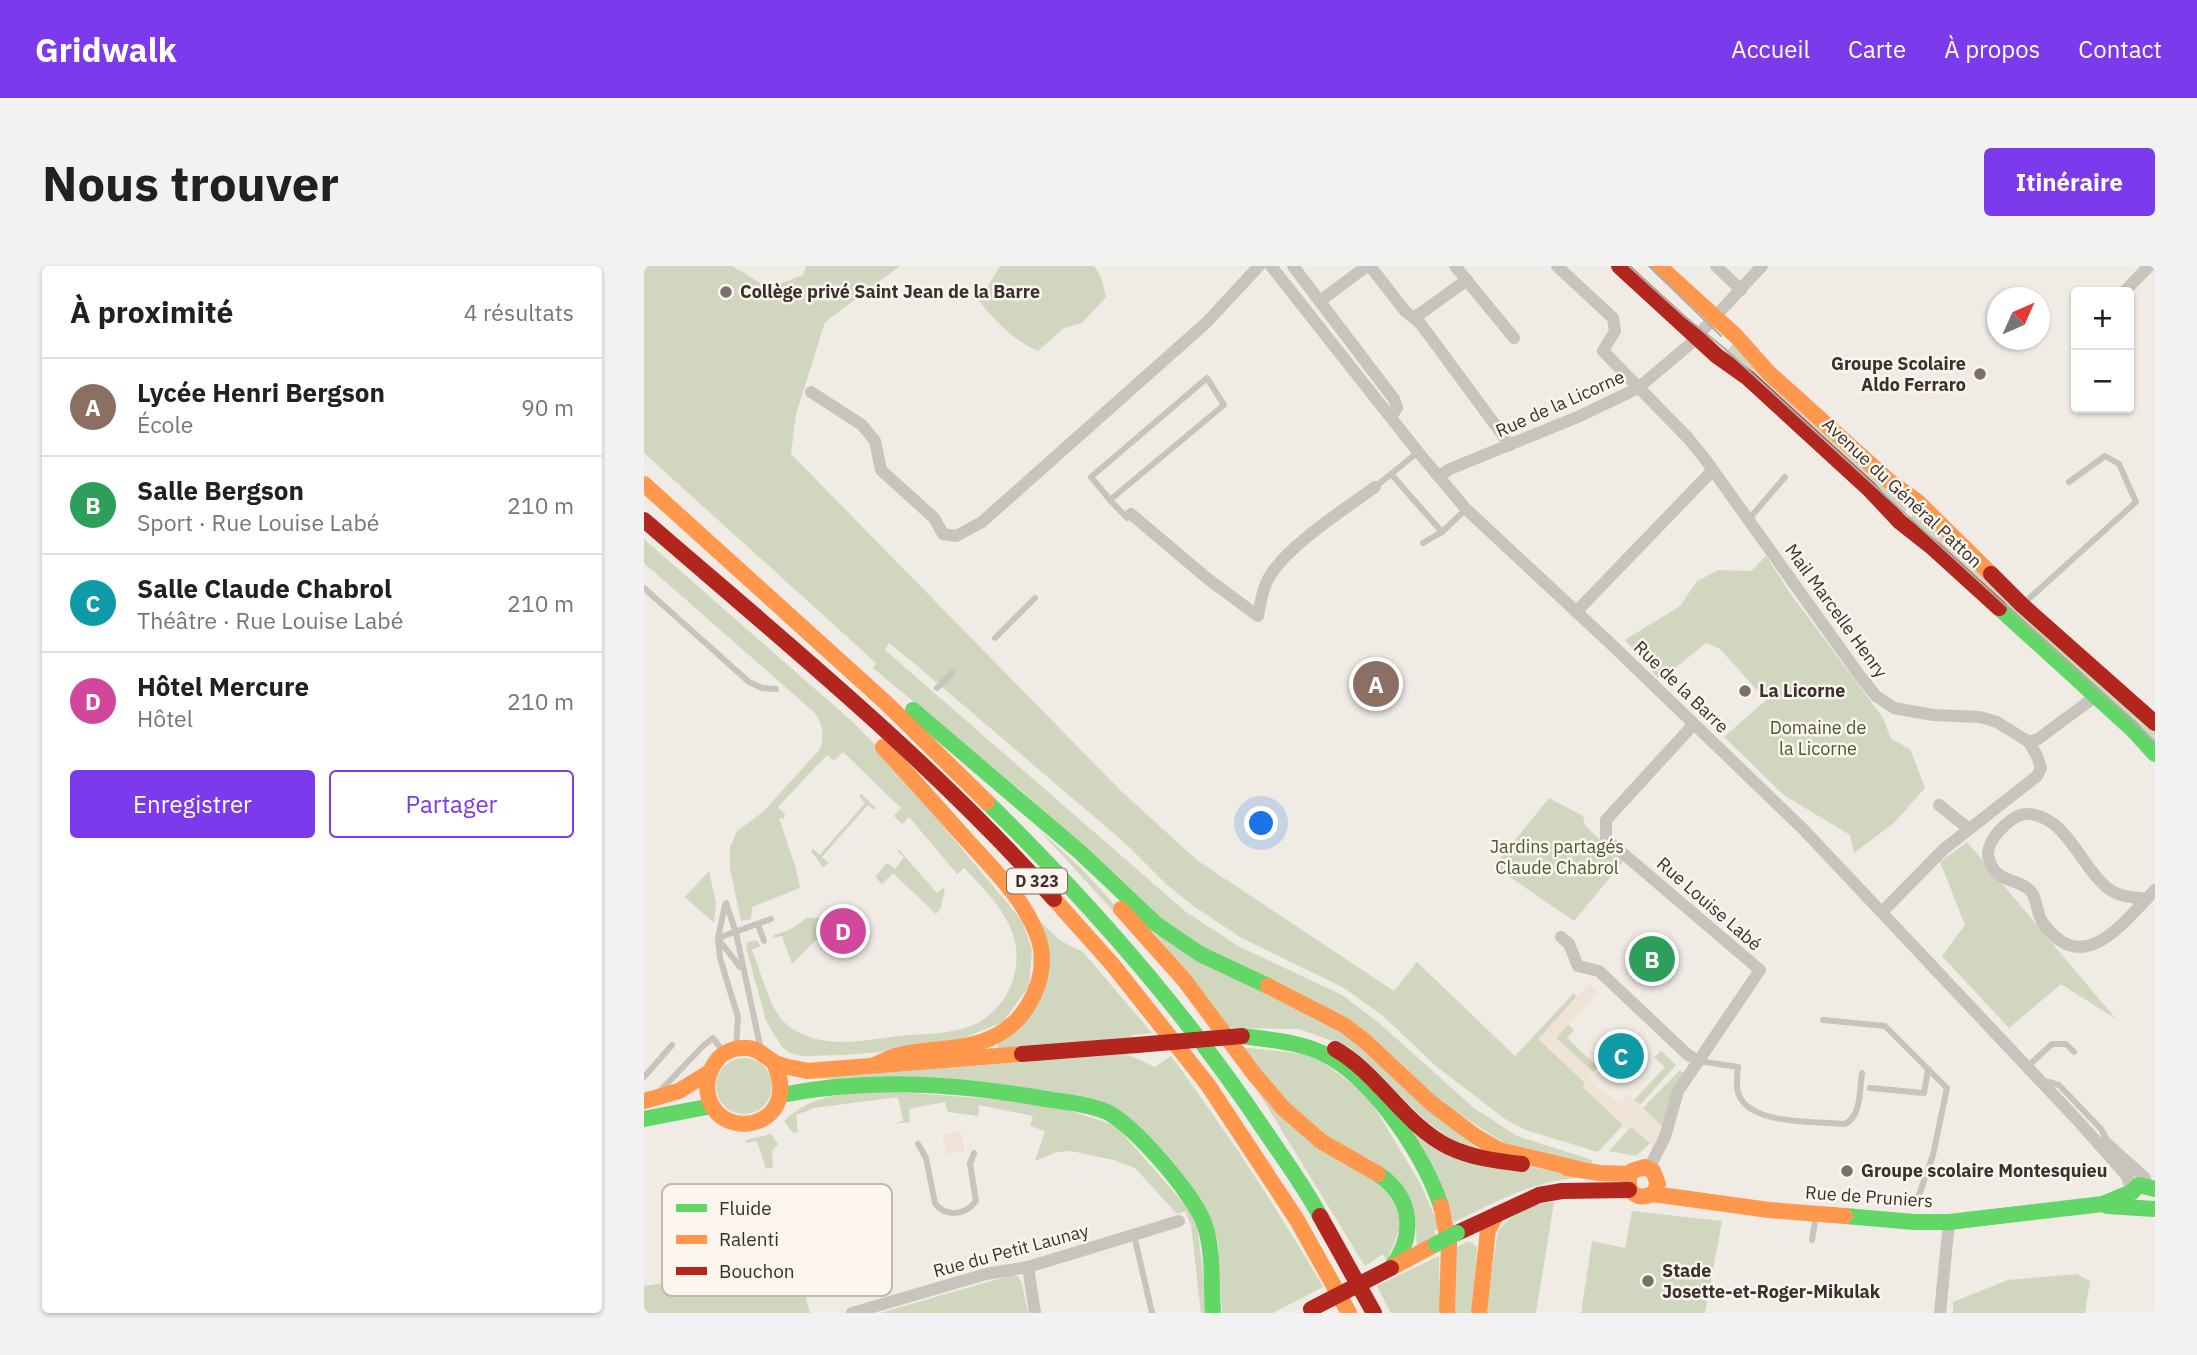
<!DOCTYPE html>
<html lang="fr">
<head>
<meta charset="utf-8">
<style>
	body { margin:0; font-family:"IBM Plex Sans",sans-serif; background:#f2f2f2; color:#202124 }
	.controls { position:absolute; right:21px; top:21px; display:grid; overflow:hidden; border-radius:7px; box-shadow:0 2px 5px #0004 }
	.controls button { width:63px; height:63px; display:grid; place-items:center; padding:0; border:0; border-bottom:2px solid #e0e0e0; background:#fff; color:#202124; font:35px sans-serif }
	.compass { position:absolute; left:1343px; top:21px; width:63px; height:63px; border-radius:50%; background:#fff; box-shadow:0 2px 5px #0004; rotate:45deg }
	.you { position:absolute; left:618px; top:558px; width:24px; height:24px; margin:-18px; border:5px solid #fff; border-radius:50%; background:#1a73e8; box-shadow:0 0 0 10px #1a73e833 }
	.badge { display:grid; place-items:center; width:46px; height:46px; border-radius:50%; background:#7c3aed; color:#fff; font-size:23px; font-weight:700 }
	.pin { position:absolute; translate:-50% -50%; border:4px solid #fff; box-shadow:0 2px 7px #0006 }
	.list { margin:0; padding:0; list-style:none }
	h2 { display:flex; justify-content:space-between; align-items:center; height:91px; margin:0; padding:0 28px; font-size:30px }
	h2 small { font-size:23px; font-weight:400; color:#757577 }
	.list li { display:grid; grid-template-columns:46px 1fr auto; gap:21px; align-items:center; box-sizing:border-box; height:98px; padding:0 28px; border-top:2px solid #e0e0e0 }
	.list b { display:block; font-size:26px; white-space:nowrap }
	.list p { margin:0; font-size:23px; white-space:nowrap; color:#757577 }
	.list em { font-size:23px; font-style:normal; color:#757577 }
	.actions { display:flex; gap:14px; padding:21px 28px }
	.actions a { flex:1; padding:16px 0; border:2px solid #7c3aed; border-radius:7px; text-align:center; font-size:24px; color:#7c3aed }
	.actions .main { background:#7c3aed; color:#fff }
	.map { position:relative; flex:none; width:1511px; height:1047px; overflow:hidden; border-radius:7px }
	header { display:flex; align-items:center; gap:42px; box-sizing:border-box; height:98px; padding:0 35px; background:#7c3aed; color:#fff }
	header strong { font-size:33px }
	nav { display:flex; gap:38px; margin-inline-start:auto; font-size:24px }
	.intro { display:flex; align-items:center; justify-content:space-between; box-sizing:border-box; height:168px; padding:0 42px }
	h1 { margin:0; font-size:49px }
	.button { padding:18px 32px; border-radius:7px; background:#7c3aed; color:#fff; font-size:24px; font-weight:700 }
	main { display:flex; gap:42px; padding:0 42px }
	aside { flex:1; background:#fff; border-radius:7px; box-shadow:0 2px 5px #0004 }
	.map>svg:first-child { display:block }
</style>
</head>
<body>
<header>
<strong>Gridwalk</strong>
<nav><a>Accueil</a><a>Carte</a><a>À propos</a><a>Contact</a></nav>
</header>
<div class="intro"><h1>Nous trouver</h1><a class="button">Itinéraire</a></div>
<main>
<aside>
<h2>À proximité<small>4 résultats</small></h2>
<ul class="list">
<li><span class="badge" style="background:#8d6e63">A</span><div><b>Lycée Henri Bergson</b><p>École</p></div><em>90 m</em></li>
<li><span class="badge" style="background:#2e9e5b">B</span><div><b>Salle Bergson</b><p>Sport · Rue Louise Labé</p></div><em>210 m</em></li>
<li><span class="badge" style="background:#0f9aa8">C</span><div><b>Salle Claude Chabrol</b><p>Théâtre · Rue Louise Labé</p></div><em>210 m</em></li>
<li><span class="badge" style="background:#d1479c">D</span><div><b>Hôtel Mercure</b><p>Hôtel</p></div><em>210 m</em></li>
</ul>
<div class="actions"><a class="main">Enregistrer</a><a>Partager</a></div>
</aside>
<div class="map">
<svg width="1511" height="1047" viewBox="0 0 1511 1047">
	<rect width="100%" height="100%" fill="#f0ebe5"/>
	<g fill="#d1d6bf">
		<polygon points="0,0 88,0 125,22 159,9 162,0 256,0 181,56 152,148 147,188 477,525 554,595 750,725 773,696 871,790 930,727 932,731 895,773 942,817 939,821 979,859 954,886 882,864 861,853 793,801 739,750 700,722 596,671 551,641 523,619 481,577 271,398 245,377 241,384 542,646 594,680 698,729 734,756 830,842 873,870 948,894 949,901 860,877 516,653 379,526 229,402 232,397 0,187"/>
		<path d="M356,0H450L457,11L462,31L438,57L420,62L394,85C369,74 352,56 335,35Z"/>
		<polygon points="1089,78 1266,240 1258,249 1081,87"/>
		<polygon points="1272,245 1511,463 1511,479 1264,254"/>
		<path d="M0,273L210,457L236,484L378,655L388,684L385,720L359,756L300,780L201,789L158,790L146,787L138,781L122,755L102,681L103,676L112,674L117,680L108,684C116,703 126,744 141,757C174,785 215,775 254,770C275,768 298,768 318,763C361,752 385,702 366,661C356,638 337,620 320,602L313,608L265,551L258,558L250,550L257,542L199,486L190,495L183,489L134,541L141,548L140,553L135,552L152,603L156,622L108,641L107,653L97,655L86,603V581L93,565L119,546L176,483C181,470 179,458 170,446L0,297Z"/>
		<polygon points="1122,290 1146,327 1239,452 1247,473 1266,483 1281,522 1250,557 1210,587 1206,569 1141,530 1080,471 1122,434 1076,383 1062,377 1025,407 1014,412 981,374 1036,340 1053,315 1075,304 1107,305"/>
		<polygon points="217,528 232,542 230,544 224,539 178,591 185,597 179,601 167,585 169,583 176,589 179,585 221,537 215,530"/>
		<polygon points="905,532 939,550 941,559 979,596 930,655 850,600"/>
		<path d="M395,564C433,597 467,630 494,672Z"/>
		<polygon points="1323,576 1472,753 1417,718 1365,762 1298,690 1321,659 1296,596"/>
		<polygon points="255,584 293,627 301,621 297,642 292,648 249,607 238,618 231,611 243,597 251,603 260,591 253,585"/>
		<polygon points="65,605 72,638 70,657 41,631"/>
		<polygon points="389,649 417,675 439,686 508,767 487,769 488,772 354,782 352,774 389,739"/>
		<polygon points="163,652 175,652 185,661 148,698 138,670 129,672 130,669 145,664"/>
		<polygon points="499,652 685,754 836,886 807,873 784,857 705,781 655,763 584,762"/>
		<polygon points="924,758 930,764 923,772 954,801 949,806 912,772"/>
		<polygon points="596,781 669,789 723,829 777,919 796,963 790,965 791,970 773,980 771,950 664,859"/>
		<polygon points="1017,785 1032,799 996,839 990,834 1021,801 1010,791"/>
		<path d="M483,788L511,801L527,790C583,866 632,940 679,1021L629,1047H578L574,976L471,845L172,812Z"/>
		<circle cx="100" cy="820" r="28"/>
		<polygon points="594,793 740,917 759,954 743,995 739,988 721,1000"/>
		<polygon points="1036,804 1039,807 1020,862 999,842"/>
		<path d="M228,824L401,837L471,859L552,951L564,1047H557L547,959L541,945L533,948L491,902L470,894L427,885L413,886L391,895L401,865L386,860L389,850L335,839L334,850L304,846L301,836L265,843L266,856L250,858L259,855L254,831L170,842L152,849L154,866L149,867L140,855C167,830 193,829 228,824Z"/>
		<path d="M758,850L783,873L888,901L945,911C889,914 860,932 810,956Z"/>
		<polygon points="987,861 1006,877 992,890 965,885"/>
		<polygon points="127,868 134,878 128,885 129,901 122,903 113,875 102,877 102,874"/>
		<path d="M910,936L892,1047H841L854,965C869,947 887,938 910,936Z"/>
		<polygon points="988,945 1078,955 1061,1047 937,1047 948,975 981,982"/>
		<polygon points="823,976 827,976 833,981 829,1047 809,1047 809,983"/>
		<polygon points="795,990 796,1047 747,1047 733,1020"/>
		<polygon points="153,997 166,1047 0,1047 0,1020"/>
		<polygon points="1433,1008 1446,1015 1441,1047 1309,1047 1309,1036 1364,1014"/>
		<polygon points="368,1009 374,1010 378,1018 384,1047 236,1047"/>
	</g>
	<g fill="#eee3d5">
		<polygon points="945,718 954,726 912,772 949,806 945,811 954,823 956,822 975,838 984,829 1020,862 1009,880 987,861 984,864 979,859 939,820 941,817 894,773"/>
		<polygon points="317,866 321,885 302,888 299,869"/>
	</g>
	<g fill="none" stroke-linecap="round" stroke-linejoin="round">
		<g stroke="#c9c3be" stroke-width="6">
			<polygon points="563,112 580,139 466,234 447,211"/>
			<polyline points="747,208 798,266"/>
			<polyline points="731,221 774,186"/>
			<polyline points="466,234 483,252"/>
			<polyline points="1105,253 1141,211"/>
			<polyline points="779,277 798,266 822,243"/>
			<polyline points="0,322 105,416 118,422 132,423"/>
			<polyline points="1379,338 1492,236 1475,198 1461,190 1425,216"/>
			<polyline points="351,372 391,332"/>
			<polyline points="293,422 308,407"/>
			<polyline points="82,637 92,667 117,784"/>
			<polyline points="81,639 74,672 76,692 94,751 92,781"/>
			<polyline points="114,659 120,675"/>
			<polyline points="74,672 127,653"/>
			<polyline points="75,674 96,701"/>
			<polyline points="1179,754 1241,760 1303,822 1289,889 1273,935"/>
			<path d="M1055,795L1094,801C1093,812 1091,824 1097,833C1113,859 1172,855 1201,858C1218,849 1215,825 1218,807"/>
			<polyline points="1383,801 1408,778 1422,778 1430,786"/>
			<polyline points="0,811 28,779"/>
			<polyline points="1401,815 1415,819 1457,863 1464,876"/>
			<polyline points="1226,822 1280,827 1284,803"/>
			<polyline points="16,825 59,780 69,772 79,785"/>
			<path d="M274,878L282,892L291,937C301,952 322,949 332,935L326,898L330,887"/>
			<polyline points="490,969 508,1047"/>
			<polyline points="1168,974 1172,949"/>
		</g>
		<g stroke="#c9c3be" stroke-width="12">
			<polyline points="627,0 774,186 822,243 967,378 1160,564 1436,857 1483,910 1488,926"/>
			<polyline points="649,0 750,133 753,142 747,151"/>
			<polyline points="726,0 761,45 776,57 866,179"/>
			<polyline points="811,0 870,72"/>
			<polyline points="913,0 969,52 971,65 959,85 1044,172 1061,193 1216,410 1232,430 1250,442 1289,449 1336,451 1353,456 1385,476 1394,473 1452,430"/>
			<polyline points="1072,0 1097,24"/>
			<polyline points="1480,26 1505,0"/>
			<polyline points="676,35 723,0"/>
			<polyline points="770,52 823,14"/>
			<polyline points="167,126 218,159 231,175 237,204 290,252 299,268 312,270 338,256 563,56 615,0"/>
			<polyline points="795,210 806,203 936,150 994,122 1045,79 1118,0"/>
			<path d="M487,248L564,313L614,350C616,338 618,325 624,313C641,281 701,243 731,221"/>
			<polyline points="932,346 1069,204"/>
			<polyline points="1295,539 1325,563"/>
			<path d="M1503,633C1493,631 1481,632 1472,627C1440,613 1426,549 1383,548C1370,547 1348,569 1345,582C1343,588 1345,596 1349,602C1358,617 1378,613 1388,627C1394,636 1392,647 1399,657C1439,713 1479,657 1511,624"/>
			<polyline points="1238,646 1300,583 1393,510 1397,502 1393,490 1385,476"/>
			<polyline points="917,671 925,678 934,700 955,705 1044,789 1055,795"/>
			<polyline points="1461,876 1500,911 1504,920"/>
			<polyline points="1005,902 1021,871 1034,825 1116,704 962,573 962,554 1049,459"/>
			<polyline points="384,1001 391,1047"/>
			<polyline points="208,1047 342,1008 384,1001 535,955"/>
			<polyline points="1296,1047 1305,956"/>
		</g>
		<g stroke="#63d668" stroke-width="16">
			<polyline points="1355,342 1489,464 1511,488"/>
			<polyline points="269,444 437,587 512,658 556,688 624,720"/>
			<path d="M343,536C446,637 541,745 621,865C640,893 660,920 676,950"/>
			<path d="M598,770C627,774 660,776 686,791C733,818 780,890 797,940"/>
			<path d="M137,829C224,812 309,817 396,832C417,836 443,837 463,846C490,859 550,929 560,957C570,985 567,1018 569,1047"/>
			<polyline points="0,853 68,840"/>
			<path d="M734,908C769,931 772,970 747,1002"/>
			<polyline points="1463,940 1511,943"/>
			<polyline points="1201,950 1270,956 1305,956 1459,938 1488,926 1495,919 1511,923"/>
		</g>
		<g stroke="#ff974d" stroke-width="16">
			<polyline points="1015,0 1092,70 1125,107 1245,215 1274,236 1347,308"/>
			<polyline points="0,218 241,436 343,536"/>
			<polyline points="410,633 468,698 564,819 653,954 705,1047"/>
			<polyline points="477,643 541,715 610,808 640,843 678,876 734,908"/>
			<polyline points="624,720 700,759 722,776 787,837 831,870 855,884 935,903"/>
			<path d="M130,797C159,859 80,878 65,833C61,820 64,807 71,797C79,783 100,778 114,785C120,789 125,794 132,797C141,802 153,802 163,805L378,788"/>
			<path d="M230,799C238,796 246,791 255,789C287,781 322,786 353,769C384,753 406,709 395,674C382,634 348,602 321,572C293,541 267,511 239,481"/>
			<polyline points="0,835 35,825 64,807"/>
			<polyline points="923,902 956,907 986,908"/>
			<path d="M1009,928L1014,918L1009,905L1001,901L988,905L985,911V922C991,932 999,932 1009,928L1125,944L1201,950"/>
			<polyline points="797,940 805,978 803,1047"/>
			<polyline points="747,1002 792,978"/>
			<polyline points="835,1047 844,964 853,948"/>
		</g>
		<g stroke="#b3261e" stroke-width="16">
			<polyline points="975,0 1073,90 1104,112 1225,223 1256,256 1289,282 1355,342"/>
			<path d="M0,254C141,376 286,494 410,633"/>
			<polyline points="1347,308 1378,339 1511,457"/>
			<path d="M691,783C735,808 759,858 805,881C828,892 853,895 878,898"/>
			<polyline points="378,788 493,779"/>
			<polyline points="676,950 730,1047"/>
			<polyline points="813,967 895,929 918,925 985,924"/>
		</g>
		<g stroke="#b1aca8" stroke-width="2">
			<polyline points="985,0 1040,50 1080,82 1511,476"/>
			<polyline points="1005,0 1077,70"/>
		</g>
		<polyline stroke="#63d668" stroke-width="16" points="792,978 813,967"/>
		<g stroke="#b3261e" stroke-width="16">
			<polyline points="493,779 598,770"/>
			<polyline points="667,1043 747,1002"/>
		</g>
	</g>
	<g fill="#7a716c" stroke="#fbf5ee" stroke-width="2.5">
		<circle cx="82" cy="26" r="7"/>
		<circle cx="1336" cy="108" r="7"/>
		<circle cx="1101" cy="425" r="7"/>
		<circle cx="1203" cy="905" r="7"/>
		<circle cx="1004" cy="1015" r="7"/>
	</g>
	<g text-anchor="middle" stroke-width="5" stroke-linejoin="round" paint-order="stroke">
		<rect fill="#fbf5ee" stroke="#756b66" stroke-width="2" x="363" y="602.5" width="60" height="25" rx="5"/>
		<g font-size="16" font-weight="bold" fill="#3b302b">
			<text x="393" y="621">D 323</text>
		</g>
		<g font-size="18" font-weight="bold" fill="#3b302b" stroke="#fbf5ee" text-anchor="start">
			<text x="96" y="32">Collège privé Saint Jean de la Barre</text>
			<text x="1322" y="104" text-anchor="end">Groupe Scolaire<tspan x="1322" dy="21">Aldo Ferraro</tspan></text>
			<text x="1115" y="431">La Licorne</text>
			<text x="1217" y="911">Groupe scolaire Montesquieu</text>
			<text x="1018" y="1011">Stade<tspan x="1018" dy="21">Josette-et-Roger-Mikulak</tspan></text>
		</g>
		<g font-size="18" fill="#3b302b" stroke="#fbf5ee">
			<text transform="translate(916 138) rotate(-24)" y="6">Rue de la Licorne</text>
			<text transform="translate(1258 227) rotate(43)" y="6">Avenue du Général Patton</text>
			<text transform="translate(1192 345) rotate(54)" y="6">Mail Marcelle Henry</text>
			<text transform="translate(1037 421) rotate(44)" y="6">Rue de la Barre</text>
			<text transform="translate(1065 638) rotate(41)" y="6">Rue Louise Labé</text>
			<text transform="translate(1225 931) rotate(4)" y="6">Rue de Pruniers</text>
			<text transform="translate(367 985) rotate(-15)" y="6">Rue du Petit Launay</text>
		</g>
		<g font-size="18" fill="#4a5a2e" stroke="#fbf5ee">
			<text x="1174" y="468">Domaine de<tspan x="1174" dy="21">la Licorne</tspan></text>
			<text x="913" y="587">Jardins partagés<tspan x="913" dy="21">Claude Chabrol</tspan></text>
		</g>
	</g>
	<rect x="18" y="918" width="230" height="112" rx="10" fill="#fbf5ee" stroke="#c1bab4" stroke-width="2"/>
	<rect x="32" y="938" width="31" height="8" fill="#63d668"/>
	<rect x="32" y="969" width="31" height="9" fill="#ff974d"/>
	<rect x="32" y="1001" width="31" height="8" fill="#b3261e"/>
	<g font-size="19" fill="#3b302b">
		<text x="75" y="949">Fluide</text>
		<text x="75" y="980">Ralenti</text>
		<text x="75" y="1012">Bouchon</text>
	</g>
</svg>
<div class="controls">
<button>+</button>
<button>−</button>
</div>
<svg class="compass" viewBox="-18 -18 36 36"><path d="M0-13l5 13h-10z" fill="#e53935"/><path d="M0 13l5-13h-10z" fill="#757577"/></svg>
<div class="you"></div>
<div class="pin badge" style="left:732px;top:418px;background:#8d6e63">A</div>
<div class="pin badge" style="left:1008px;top:693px;background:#2e9e5b">B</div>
<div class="pin badge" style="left:977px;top:790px;background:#0f9aa8">C</div>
<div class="pin badge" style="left:199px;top:665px;background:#d1479c">D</div>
</div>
</main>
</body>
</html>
